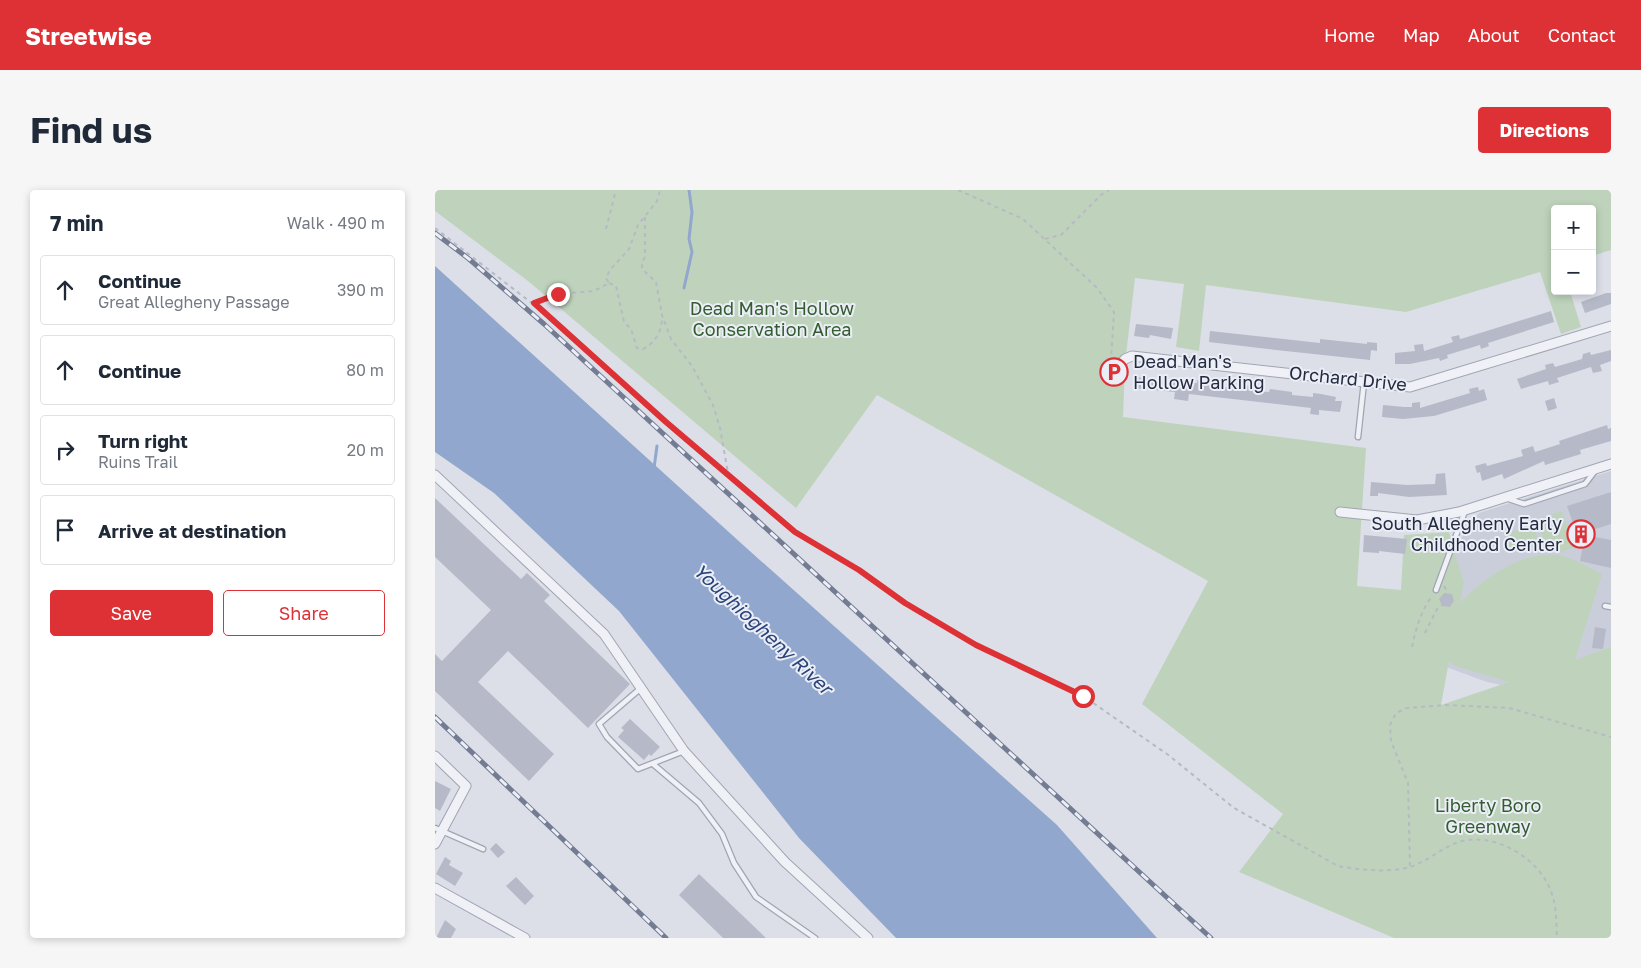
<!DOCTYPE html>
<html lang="en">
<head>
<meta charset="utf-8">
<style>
	body { margin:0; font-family:"Golos Text",sans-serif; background:#f6f6f7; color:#1f2937 }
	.controls { position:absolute; right:15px; top:15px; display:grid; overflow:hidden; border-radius:5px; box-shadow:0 2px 8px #0003 }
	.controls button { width:45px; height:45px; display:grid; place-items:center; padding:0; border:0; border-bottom:1px solid #e0e1e3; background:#fff; color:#1f2937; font:25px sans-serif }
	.stop { position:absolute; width:15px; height:15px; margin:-11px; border:4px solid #dd3135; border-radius:50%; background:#fff }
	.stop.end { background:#dd3135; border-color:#fff; box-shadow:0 1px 5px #0008 }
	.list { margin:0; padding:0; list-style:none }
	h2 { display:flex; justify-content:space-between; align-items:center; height:65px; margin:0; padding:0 20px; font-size:21px }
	h2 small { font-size:16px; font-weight:400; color:#747a83 }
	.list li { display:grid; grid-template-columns:32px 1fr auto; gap:15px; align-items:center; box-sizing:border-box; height:70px; margin:0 10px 10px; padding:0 10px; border:1px solid #e0e1e3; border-radius:5px }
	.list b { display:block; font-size:19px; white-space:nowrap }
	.list p { margin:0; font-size:16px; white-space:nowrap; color:#747a83 }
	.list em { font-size:16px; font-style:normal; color:#747a83 }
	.actions { display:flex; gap:10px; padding:15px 20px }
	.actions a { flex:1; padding:11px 0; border:1px solid #dd3135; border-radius:5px; text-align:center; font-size:18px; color:#dd3135 }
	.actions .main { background:#dd3135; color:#fff }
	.icon { flex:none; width:28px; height:28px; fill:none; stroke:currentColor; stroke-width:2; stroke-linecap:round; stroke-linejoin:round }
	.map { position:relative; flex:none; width:1176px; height:748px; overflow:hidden; border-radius:5px }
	header { display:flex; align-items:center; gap:30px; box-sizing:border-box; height:70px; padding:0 25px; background:#dd3135; color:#fff }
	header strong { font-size:24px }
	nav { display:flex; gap:28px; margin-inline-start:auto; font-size:18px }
	.intro { display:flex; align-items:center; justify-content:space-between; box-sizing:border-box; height:120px; padding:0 30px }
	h1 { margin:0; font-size:35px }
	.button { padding:12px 22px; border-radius:5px; background:#dd3135; color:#fff; font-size:18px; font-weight:700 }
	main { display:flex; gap:30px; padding:0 30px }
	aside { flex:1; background:#fff; border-radius:5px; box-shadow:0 2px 8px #0003 }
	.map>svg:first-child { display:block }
</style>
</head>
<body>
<header>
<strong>Streetwise</strong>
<nav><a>Home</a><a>Map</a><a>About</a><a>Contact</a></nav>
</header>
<div class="intro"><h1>Find us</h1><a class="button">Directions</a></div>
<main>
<aside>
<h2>7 min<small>Walk · 490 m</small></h2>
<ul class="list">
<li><svg class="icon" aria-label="ahead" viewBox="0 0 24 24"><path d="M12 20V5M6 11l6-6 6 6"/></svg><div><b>Continue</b><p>Great Allegheny Passage</p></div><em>390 m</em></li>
<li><svg class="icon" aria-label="ahead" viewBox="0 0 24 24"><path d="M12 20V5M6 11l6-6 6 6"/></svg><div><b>Continue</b></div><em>80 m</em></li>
<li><svg class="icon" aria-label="right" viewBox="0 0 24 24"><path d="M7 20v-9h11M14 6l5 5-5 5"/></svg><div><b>Turn right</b><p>Ruins Trail</p></div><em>20 m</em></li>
<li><svg class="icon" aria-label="arrive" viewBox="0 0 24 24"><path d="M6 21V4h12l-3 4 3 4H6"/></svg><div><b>Arrive at destination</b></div></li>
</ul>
<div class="actions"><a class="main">Save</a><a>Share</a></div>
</aside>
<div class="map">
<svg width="1176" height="748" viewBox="0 0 1176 748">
	<rect width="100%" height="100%" fill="#dcdfe8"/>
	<polygon fill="#caceda" points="1176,281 1176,524 1094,501 1052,492 1000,473 1018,369 1032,335 1044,323"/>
	<g fill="#bfd3bc" fill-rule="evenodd">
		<path d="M0,0H1176V60L1157,66V19H1120V101H1135L1146,137L1126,144L1105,82L971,122L771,95L764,161L741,157L749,94L700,88L690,174L688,227L931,258L922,396L966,400L969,345L1014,342L1029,393L1025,413C1048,388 1088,360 1124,365C1139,368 1153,377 1167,384L1140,470L1176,457V748H959L804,682L848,624L707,514L773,391L442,205L361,318L93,91L0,21ZM1014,471L1020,476L1074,492L1006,515Z"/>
		<polygon points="1127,321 1139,357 1124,363 1120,350 1110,354 1102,329"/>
		<polygon points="1098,335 1105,354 1076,364 1069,344"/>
	</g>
	<polygon fill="#92a7cd" points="0,76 307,354 622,635 722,748 461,748 364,648 184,421 59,303 0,262"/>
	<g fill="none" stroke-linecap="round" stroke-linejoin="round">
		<g stroke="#92a7cd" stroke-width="3">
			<polyline points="249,98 257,62 254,49 257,22 254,0"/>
			<polyline points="219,278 222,256"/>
		</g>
	</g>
	<g fill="#b6bac8">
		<polygon points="1171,103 1176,103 1176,114 1150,123 1146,112"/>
		<polygon points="1116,121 1119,132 1053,153 1054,156 1046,159 1045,155 1012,165 1013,168 1005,171 1004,168 975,174 960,174 960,163 980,161 979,155 988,154 989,161 1018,152 1016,147 1024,145 1025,149 1029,148"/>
		<polygon points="701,134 738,138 736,149 715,145 714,148 699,146"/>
		<polygon points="775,141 885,153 885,149 932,154 932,152 942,153 942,161 936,160 935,170 841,160 774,152"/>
		<polygon points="1176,160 1176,171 1165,175 1167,181 1158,183 1156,177 1122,188 1124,192 1114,195 1113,191 1086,199 1082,189 1111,179 1110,175 1118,173 1120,177 1147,169 1148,164 1155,162 1156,165"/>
		<polygon points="699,187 762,193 762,190 770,192 770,195 805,199 806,195 815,196 815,199 819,201 834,202 835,199 857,202 857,205 878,207 878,203 886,204 901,207 900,211 907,211 905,222 884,220 884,225 875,224 876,218 754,204 753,211 739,209 740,202 698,198"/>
		<polygon points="1043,197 1044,201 1049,199 1052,210 999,226 968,229 947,227 948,215 969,217 977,217 977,213 985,212 985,218 1035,203 1034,199"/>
		<polygon points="1119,208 1122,218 1113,221 1110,211"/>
		<polygon points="1172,235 1173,239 1176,238 1176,251 1145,260 1146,264 1110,275 1109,271 1069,289 1067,284 1047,291 1045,282 1042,283 1040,276 1051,273 1052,276 1088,266 1086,260 1098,256 1100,262 1125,254 1124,251"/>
		<polygon points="1010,283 1012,305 974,307 943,303 943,306 935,306 936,292 972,295 1000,294 1001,284"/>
		<polygon points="1176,302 1176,334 1142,345 1132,316"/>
		<polygon points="0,308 86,389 92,383 115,405 109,411 195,494 153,538 73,461 43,492 119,564 94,591 0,501 0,464 7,471 56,420 0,367"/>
		<polygon points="929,345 972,349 970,364 944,361 944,363 928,362"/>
		<polygon points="1150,345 1176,350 1176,378 1145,371"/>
		<polygon points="1009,403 1017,404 1019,411 1015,417 1007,416 1004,409"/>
		<polygon points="1160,437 1171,439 1168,459 1157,458"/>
		<polygon points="195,529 225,557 216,566 214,564 209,570 183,547 189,540 186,538"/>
		<polygon points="0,591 16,599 5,621 0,618"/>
		<polygon points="61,653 70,662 63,668 55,659"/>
		<polygon points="10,667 16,671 14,675 28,683 20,696 1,684"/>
		<polygon points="264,684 331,748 288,748 244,705"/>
		<polygon points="81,687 99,706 90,715 71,696"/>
		<polygon points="10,730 21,739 16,748 1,748"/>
	</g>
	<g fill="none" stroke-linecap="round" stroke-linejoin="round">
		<g stroke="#a1a5b2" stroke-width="7">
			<g id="lane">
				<polyline points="923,247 929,192"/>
				<polyline points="1071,308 1089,314 1150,294 1160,281"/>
				<polyline points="1001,400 1030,321"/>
				<polyline points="1170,416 1176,417"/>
				<polyline points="206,498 164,534 172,547 203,579 249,561"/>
				<polyline points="218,574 264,613 287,644 299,673 321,707 380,748"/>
				<polyline points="0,638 48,659"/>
			</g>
		</g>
		<g stroke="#a1a5b2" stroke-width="11">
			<g id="street">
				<polyline points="678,182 690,169 697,166 975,197 1176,136"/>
				<polyline points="0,285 169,444 249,561 350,672 433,748"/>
				<polyline points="905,322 982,330 1024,322 1176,274"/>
				<polyline points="0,566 31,596 0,654"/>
				<polyline points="0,698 90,748"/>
			</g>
		</g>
		<g stroke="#b6bac3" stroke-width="2" stroke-dasharray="4 4" stroke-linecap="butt">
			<polyline points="523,0 588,29 662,98 679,122 676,170"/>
			<polyline points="210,27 210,67 207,73 207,79 221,92 227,125 236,149 257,176 278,215 285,238 293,283"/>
			<path d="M0,38L121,132L231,231L360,342L424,380L471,413L541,455L648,506L732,564L799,618L903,676C925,680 953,683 975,677C994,671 1008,656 1027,651C1060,643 1102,667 1115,699C1122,715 1121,731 1122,748"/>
			<polyline points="171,39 181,0"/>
			<polyline points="610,49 626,45 666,5 674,0"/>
			<path d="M174,93L181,96L189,132L196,139L202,158L208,159C220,153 227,141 227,128"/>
			<polyline points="99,113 123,104 159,101 174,93 171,88 175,80 194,59 203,35 222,11 225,0"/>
			<polyline points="1009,396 1013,403"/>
			<polyline points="990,443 1002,419 1007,415"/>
			<path d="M977,457C981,438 986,421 997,406"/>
			<polyline points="975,676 973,593 956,551 955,535 961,523 972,518 1010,515 1074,518 1176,547"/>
		</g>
		<use href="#lane" stroke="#eff1f6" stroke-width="4.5"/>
		<use href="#street" stroke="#eff1f6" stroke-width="9"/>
		<g stroke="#747c93" stroke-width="5">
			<g id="rail">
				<polyline points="0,43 34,69 109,134 776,748"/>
				<polyline points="0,527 231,748"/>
			</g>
		</g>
		<use href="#rail" stroke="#ebeef6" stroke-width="3" stroke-dasharray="9" stroke-linecap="butt"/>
	</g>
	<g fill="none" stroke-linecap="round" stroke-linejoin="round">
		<polyline stroke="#dd3135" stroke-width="6" points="123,104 99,113 231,232 360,342 424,380 470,413 541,455 648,506"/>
	</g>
	<defs>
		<g id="parking-ring" transform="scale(1.4375)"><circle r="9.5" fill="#ebeef6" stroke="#dd3135" stroke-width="1.5"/><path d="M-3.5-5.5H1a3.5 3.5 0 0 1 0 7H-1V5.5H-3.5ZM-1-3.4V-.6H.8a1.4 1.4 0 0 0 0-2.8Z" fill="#dd3135"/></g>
		<g id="building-ring" transform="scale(1.4375)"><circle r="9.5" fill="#ebeef6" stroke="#dd3135" stroke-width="1.5"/><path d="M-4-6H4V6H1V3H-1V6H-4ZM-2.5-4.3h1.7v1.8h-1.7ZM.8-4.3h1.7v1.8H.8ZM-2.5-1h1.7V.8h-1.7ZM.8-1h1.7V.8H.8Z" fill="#dd3135"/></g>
	</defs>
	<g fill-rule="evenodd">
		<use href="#parking-ring" x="679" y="182"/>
		<use href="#building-ring" x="1146" y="344"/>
	</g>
	<g text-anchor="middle" stroke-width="4" stroke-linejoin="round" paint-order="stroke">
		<g font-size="18" fill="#335d30" stroke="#ebeef6">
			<text x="337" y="125">Dead Man's Hollow<tspan x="337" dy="21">Conservation Area</tspan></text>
			<text x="1053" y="622">Liberty Boro<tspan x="1053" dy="21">Greenway</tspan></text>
		</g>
		<g font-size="18" fill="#242b40" stroke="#ebeef6" text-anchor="start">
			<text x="698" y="178">Dead Man's<tspan x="698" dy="21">Hollow Parking</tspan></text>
			<text x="1127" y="340" text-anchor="end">South Allegheny Early<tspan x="1127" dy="21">Childhood Center</tspan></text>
		</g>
		<g font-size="18" fill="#242b40" stroke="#ebeef6">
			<text transform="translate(913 189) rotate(6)" y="6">Orchard Drive</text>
		</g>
		<g font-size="19" font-style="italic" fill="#2a4378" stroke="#ebeef6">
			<text transform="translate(328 439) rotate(43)" y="7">Youghiogheny River</text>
		</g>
	</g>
</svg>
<div class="controls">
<button>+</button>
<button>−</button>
</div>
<div class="stop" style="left:648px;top:506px"></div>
<div class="stop end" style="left:123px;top:104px"></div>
</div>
</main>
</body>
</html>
